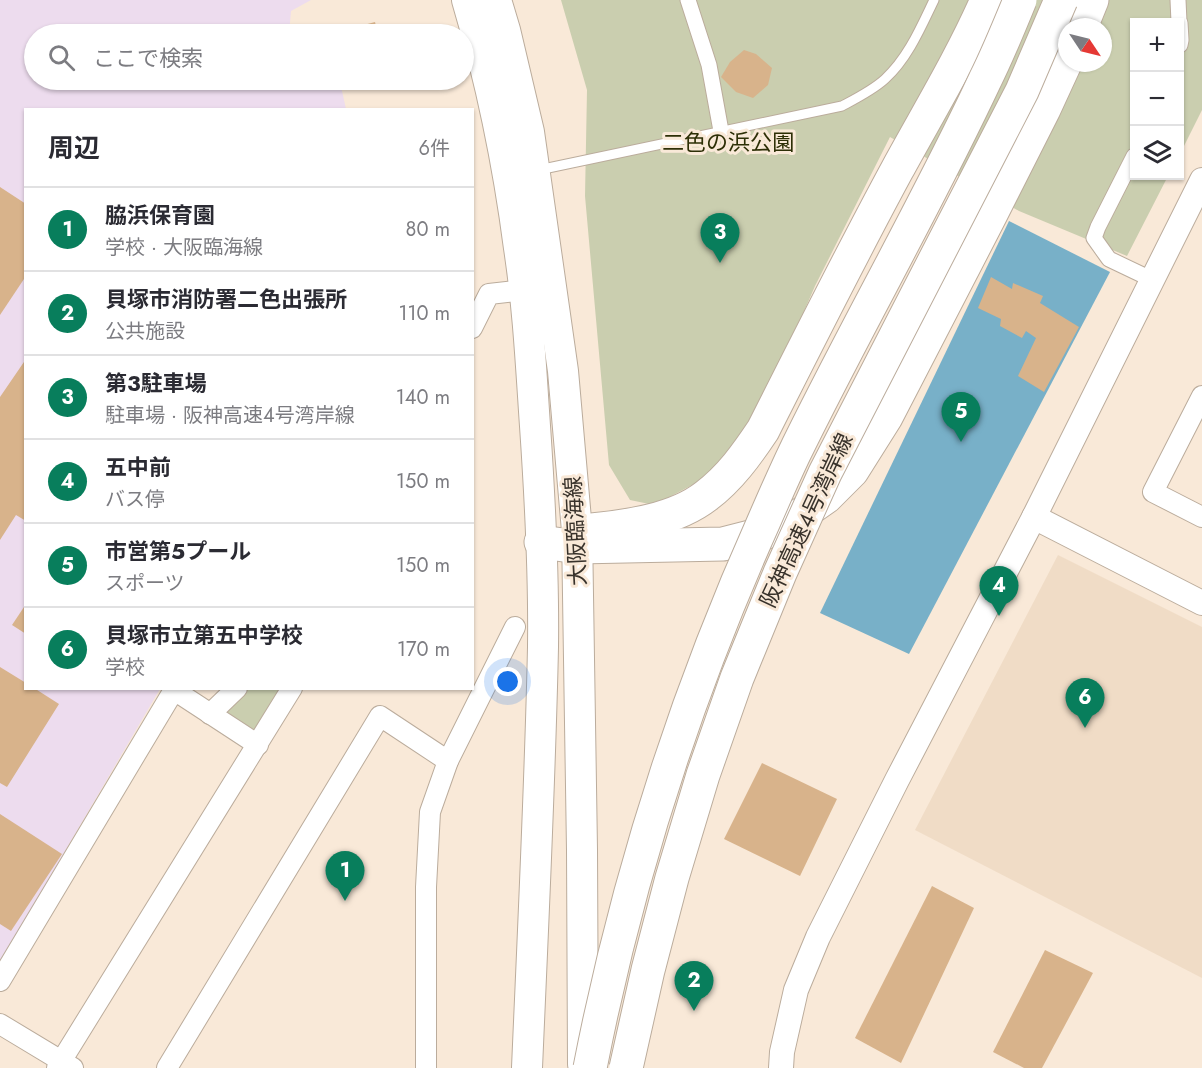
<!DOCTYPE html>
<html lang="ja">
<head>
<meta charset="utf-8">
<style>
	body { margin:0; font-family:Jost,"Noto Sans JP",sans-serif; background:#f7f7f7; color:#2b2b33 }
	.controls { position:absolute; right:18px; top:18px; display:grid; overflow:hidden; border-radius:0px; box-shadow:0 2px 4px #0004 }
	.controls button { width:54px; height:54px; display:grid; place-items:center; padding:0; border:0; border-bottom:2px solid #e1e1e2; background:#fff; color:#2b2b33; font:30px sans-serif }
	.compass { position:absolute; left:1058px; top:18px; width:54px; height:54px; border-radius:50%; background:#fff; box-shadow:0 2px 4px #0004; rotate:125deg }
	.you { position:absolute; left:508px; top:682px; width:21px; height:21px; margin:-15px; border:4px solid #fff; border-radius:50%; background:#1a73e8; box-shadow:0 0 0 9px #1a73e833 }
	.badge { display:grid; place-items:center; width:39px; height:39px; border-radius:50%; background:#087e5c; color:#fff; font-size:20px; font-weight:700 }
	.pin { position:absolute; translate:-50% -50px; filter:drop-shadow(0 2px 3px #0008) }
	.pin::after { content:''; position:absolute; top:32px; width:21px; height:18px; background:inherit; clip-path:polygon(0 0,100% 0,50% 100%) }
	.list { margin:0; padding:0; list-style:none }
	h2 { display:flex; justify-content:space-between; align-items:center; height:78px; margin:0; padding:0 24px; font-size:26px }
	h2 small { font-size:20px; font-weight:400; color:#7c7c81 }
	.list li { display:grid; grid-template-columns:39px 1fr auto; gap:18px; align-items:center; box-sizing:border-box; height:84px; padding:0 24px; border-top:2px solid #e1e1e2 }
	.list b { display:block; font-size:22px; white-space:nowrap }
	.list p { margin:0; font-size:20px; white-space:nowrap; color:#7c7c81 }
	.list em { font-size:20px; font-style:normal; color:#7c7c81 }
	.icon { flex:none; width:33px; height:33px; fill:none; stroke:currentColor; stroke-width:2; stroke-linecap:round; stroke-linejoin:round }
	.map { position:relative; flex:none; width:1202px; height:1068px; overflow:hidden }
	.search { position:absolute; background:#fff; box-shadow:0 2px 4px #0004; left:24px; top:24px; width:450px; height:66px; display:flex; align-items:center; gap:15px; box-sizing:border-box; padding:0 21px; border-radius:33px; color:#7c7c81; font-size:22px }
	.panel { position:absolute; background:#fff; box-shadow:0 2px 4px #0004; left:24px; top:108px; width:450px; height:582px; border-radius:0px }
	.map>svg:first-child { display:block }
</style>
</head>
<body>
<div class="map">
<svg width="1202" height="1068" viewBox="0 0 1202 1068">
	<rect width="100%" height="100%" fill="#f9e9d8"/>
	<polygon fill="#eddcee" points="0,0 311,0 291,11 289,34 34,34 34,80 336,80 340,82 346,109 26,110 26,688 160,689 0,962"/>
	<polygon fill="#f0dcc6" points="1058,555 1202,627 1202,978 915,830"/>
	<g fill="#caceaf" fill-rule="evenodd">
		<path d="M561,0H1202V110L1180,154V22H1134V176H1168L1127,256L1019,211L890,137L815,286L758,418L717,472L654,505L630,500L609,465L585,196L587,90ZM1067,27H1103V63H1067Z"/>
		<polygon points="242,689 288,689 257,740 217,714"/>
	</g>
	<polygon fill="#78b0c8" points="1009,221 1110,272 909,654 820,613"/>
	<g fill="#d8b38b">
		<polygon points="375,22 378,34 330,34"/>
		<polygon points="744,50 756,54 772,68 768,85 753,98 736,92 721,77 730,62"/>
		<polygon points="0,187 26,204 26,276 0,315"/>
		<polygon points="991,277 1012,289 1013,283 1043,296 1040,303 1079,327 1044,392 1018,376 1036,338 1026,331 1022,338 1000,326 1001,319 978,308"/>
		<polygon points="26,359 26,521 16,515 0,540 0,397"/>
		<polygon points="26,604 26,634 12,625"/>
		<polygon points="0,667 26,683 26,688 34,688 59,704 7,787 0,783"/>
		<polygon points="762,763 837,799 800,876 724,839"/>
		<polygon points="0,814 62,854 11,931 0,924"/>
		<polygon points="932,886 974,908 901,1063 855,1038"/>
		<polygon points="1045,950 1093,973 1042,1068 1024,1068 993,1052"/>
	</g>
	<g fill="none" stroke-linecap="round" stroke-linejoin="round">
		<g stroke="#bbac9c" stroke-width="11">
			<path id="service" d="M548,168L842,106C857,98 873,90 885,79C908,58 921,27 934,0"/>
		</g>
		<g stroke="#bbac9c" stroke-width="17">
			<g id="pedestrian">
				<polyline points="688,0 709,65 721,131"/>
				<polyline points="1178,0 1179,22"/>
				<polyline points="1180,23 1181,40 1180,45"/>
				<polyline points="1134,156 1098,227 1094,238 1109,259 1153,280"/>
			</g>
		</g>
		<g stroke="#bbac9c" stroke-width="22">
			<g id="minor">
				<polyline points="472,328 489,294 524,290"/>
				<polyline points="1202,396 1153,492 1202,517"/>
				<polyline points="210,714 237,688"/>
				<polyline points="0,981 174,690 258,745"/>
				<polyline points="0,1024 73,1068"/>
				<polyline points="57,1068 292,688"/>
				<polyline points="167,1068 380,716 448,761"/>
				<polyline points="426,1068 426,887 430,812 448,761 515,627"/>
			</g>
		</g>
		<g stroke="#bbac9c" stroke-width="26">
			<g id="tertiary">
				<polyline points="1034,517 1202,603"/>
				<polyline points="781,1068 782,1052 796,990 818,937 897,780 1034,517 1202,180"/>
			</g>
		</g>
		<g stroke="#bbac9c" stroke-width="32">
			<g id="primary">
				<path d="M467,0C491,81 508,164 519,248C528,307 531,367 535,426C540,499 544,573 543,647C540,787 533,928 527,1068"/>
				<polyline points="496,0 505,30 529,132 563,371 577,531 582,850 583,1064"/>
			</g>
		</g>
		<g stroke="#bbac9c" stroke-width="35">
			<g id="motorway">
				<polyline points="1081,27 1092,0"/>
				<path d="M592,530C629,526 675,520 706,496C730,478 747,454 763,430C807,343 851,255 897,170C928,113 961,59 987,0"/>
				<polyline points="541,542 578,547 723,544 762,534 796,518 826,497 852,471 886,417 991,214 1044,109 1067,59"/>
			</g>
		</g>
		<use href="#service" stroke="#fff" stroke-width="9"/>
		<use href="#pedestrian" stroke="#fff" stroke-width="15"/>
		<use href="#minor" stroke="#fff" stroke-width="20"/>
		<use href="#tertiary" stroke="#fff" stroke-width="24"/>
		<use href="#primary" stroke="#fff" stroke-width="30"/>
		<use href="#motorway" stroke="#fff" stroke-width="33"/>
		<g stroke="#bbac9c" stroke-width="35" stroke-linecap="butt">
			<g id="motorway-bridge">
				<path d="M590,1068C627,878 685,697 764,521C774,498 784,475 795,452C856,327 926,206 985,80C998,54 1009,27 1020,0"/>
				<polyline points="626,1068 648,970 672,878 703,775 737,678 780,573 825,473 1022,91 1061,0"/>
			</g>
		</g>
		<use href="#motorway-bridge" stroke="#fff" stroke-width="33"/>
	</g>
	<g text-anchor="middle" stroke-width="6" stroke-linejoin="round" paint-order="stroke">
		<g font-size="22" fill="#2d2f06" stroke="#f9e9d8">
			<text x="728" y="150">二色の浜公園</text>
		</g>
		<g font-size="22" fill="#38322b" stroke="#f9e9d8">
			<text transform="translate(806 520) rotate(-65)" y="8">阪神高速4号湾岸線</text>
			<text transform="translate(575 531) rotate(-93)" y="8">大阪臨海線</text>
		</g>
	</g>
</svg>
<div class="controls">
<button>+</button>
<button>−</button>
<button><svg class="icon" aria-label="layers" viewBox="0 0 24 24"><path d="M12 4l9 5-9 5-9-5zM3 14l9 5 9-5"/></svg></button>
</div>
<svg class="compass" viewBox="-18 -18 36 36"><path d="M0-13l5 13h-10z" fill="#e53935"/><path d="M0 13l5-13h-10z" fill="#7c7c81"/></svg>
<div class="you"></div>
<div class="pin badge" style="left:345px;top:901px">1</div>
<div class="pin badge" style="left:694px;top:1011px">2</div>
<div class="pin badge" style="left:720px;top:263px">3</div>
<div class="pin badge" style="left:999px;top:616px">4</div>
<div class="pin badge" style="left:961px;top:442px">5</div>
<div class="pin badge" style="left:1085px;top:728px">6</div>
<div class="search"><svg class="icon" aria-label="search" viewBox="0 0 24 24"><circle cx="10" cy="10" r="6"/><path d="M15 15l6 6"/></svg>ここで検索</div>
<section class="panel">
<h2>周辺<small>6件</small></h2>
<ul class="list">
<li><span class="badge">1</span><div><b>脇浜保育園</b><p>学校 · 大阪臨海線</p></div><em>80 m</em></li>
<li><span class="badge">2</span><div><b>貝塚市消防署二色出張所</b><p>公共施設</p></div><em>110 m</em></li>
<li><span class="badge">3</span><div><b>第3駐車場</b><p>駐車場 · 阪神高速4号湾岸線</p></div><em>140 m</em></li>
<li><span class="badge">4</span><div><b>五中前</b><p>バス停</p></div><em>150 m</em></li>
<li><span class="badge">5</span><div><b>市営第5プール</b><p>スポーツ</p></div><em>150 m</em></li>
<li><span class="badge">6</span><div><b>貝塚市立第五中学校</b><p>学校</p></div><em>170 m</em></li>
</ul>
</section>
</div>
</body>
</html>
